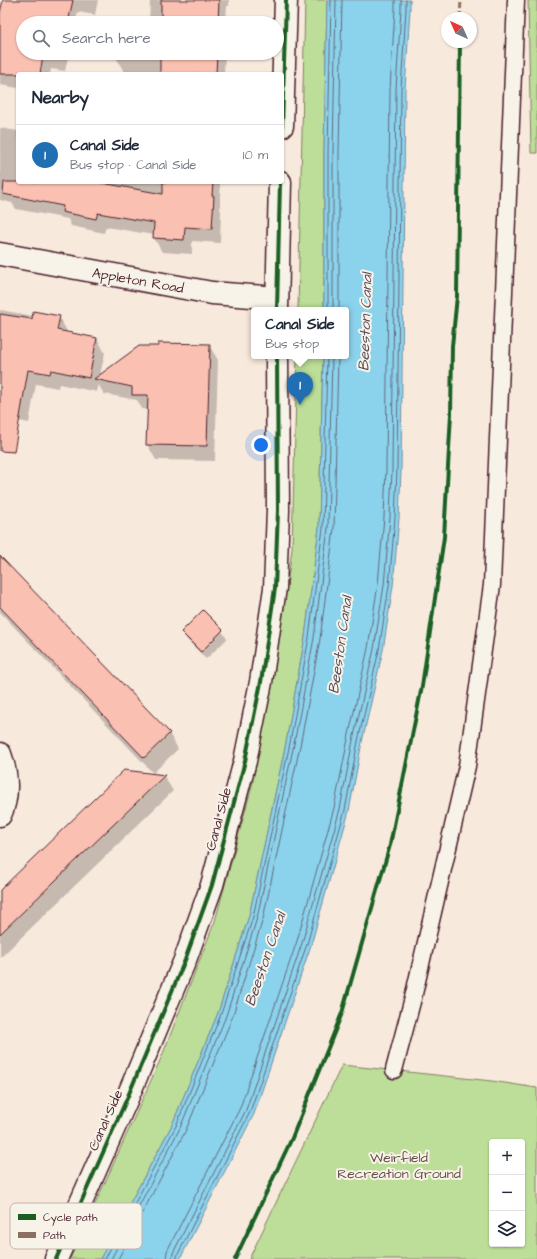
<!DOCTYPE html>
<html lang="en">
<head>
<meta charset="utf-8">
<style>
	body { margin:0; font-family:"Architects Daughter",sans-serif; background:#f2f2f3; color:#1f2937 }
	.controls { position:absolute; right:12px; bottom:12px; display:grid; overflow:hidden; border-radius:4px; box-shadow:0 1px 3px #0004 }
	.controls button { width:36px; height:36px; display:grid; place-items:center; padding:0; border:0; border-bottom:1px solid #e0e1e3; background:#fff; color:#1f2937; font:20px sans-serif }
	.compass { position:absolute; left:441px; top:12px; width:36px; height:36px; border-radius:50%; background:#fff; box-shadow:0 1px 3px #0004; rotate:315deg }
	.you { position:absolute; left:261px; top:445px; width:14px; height:14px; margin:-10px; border:3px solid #fff; border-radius:50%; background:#1a73e8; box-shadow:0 0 0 6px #1a73e833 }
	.badge { display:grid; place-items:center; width:26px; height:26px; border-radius:50%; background:#1f6fb2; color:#fff; font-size:13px; font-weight:700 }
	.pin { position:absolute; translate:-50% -33px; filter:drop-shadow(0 1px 2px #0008) }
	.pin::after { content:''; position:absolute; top:21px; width:14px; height:12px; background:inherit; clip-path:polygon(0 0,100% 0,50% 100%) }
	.popup { position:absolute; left:251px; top:307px; width:98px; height:52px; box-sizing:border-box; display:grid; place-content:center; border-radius:4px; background:#fff; filter:drop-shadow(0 1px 3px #0005); font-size:13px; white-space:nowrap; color:#747a83 }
	.popup b { font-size:15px; color:#1f2937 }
	.popup::after { content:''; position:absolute; left:50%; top:100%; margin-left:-8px; border:8px solid transparent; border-top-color:#fff }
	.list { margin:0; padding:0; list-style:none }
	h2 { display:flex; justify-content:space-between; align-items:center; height:52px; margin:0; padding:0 16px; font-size:17px }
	h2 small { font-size:13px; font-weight:400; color:#747a83 }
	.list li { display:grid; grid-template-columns:26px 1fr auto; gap:12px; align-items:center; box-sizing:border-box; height:60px; padding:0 16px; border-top:1px solid #e0e1e3 }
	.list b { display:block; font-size:15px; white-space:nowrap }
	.list p { margin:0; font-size:13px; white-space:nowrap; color:#747a83 }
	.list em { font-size:13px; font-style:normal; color:#747a83 }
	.icon { flex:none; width:22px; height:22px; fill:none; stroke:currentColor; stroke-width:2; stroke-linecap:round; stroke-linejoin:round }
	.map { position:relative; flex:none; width:537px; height:1259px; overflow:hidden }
	.search { position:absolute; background:#fff; box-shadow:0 1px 3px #0004; left:16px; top:16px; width:268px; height:44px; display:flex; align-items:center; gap:10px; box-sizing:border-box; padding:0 14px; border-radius:22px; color:#747a83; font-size:15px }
	.panel { position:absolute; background:#fff; box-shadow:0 1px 3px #0004; left:16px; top:72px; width:268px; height:112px; border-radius:4px }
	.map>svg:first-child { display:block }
</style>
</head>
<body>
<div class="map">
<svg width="537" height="1259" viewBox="0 0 537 1259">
	<rect width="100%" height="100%" fill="#f8e9dd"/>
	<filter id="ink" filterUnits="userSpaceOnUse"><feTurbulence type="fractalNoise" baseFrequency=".025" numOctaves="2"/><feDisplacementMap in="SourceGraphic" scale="8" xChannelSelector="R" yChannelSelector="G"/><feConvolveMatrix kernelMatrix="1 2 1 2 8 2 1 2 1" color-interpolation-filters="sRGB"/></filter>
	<g filter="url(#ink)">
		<g fill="#bcde98" stroke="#837e62" fill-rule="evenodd">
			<polygon points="305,0 327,0 324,152 324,310 298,310"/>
			<polygon points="528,0 537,0 537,153 531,153"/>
			<polygon points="297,356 323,356 319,528 305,637 286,743 249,916 218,1013 172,1125 100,1259 70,1259 107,1178 162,1056 215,921 252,786 281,629 292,549"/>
			<path d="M342,1065L492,1081L537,1088V1259H249ZM492,1142H522V1244H492Z"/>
		</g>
		<polygon fill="#8bd3ed" stroke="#718b9f" points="327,0 410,0 410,9 405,89 401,470 399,518 393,586 383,650 362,742 349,811 311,945 254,1114 180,1259 100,1259 172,1125 218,1013 249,916 286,743 305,637 319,528 323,356 346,356 346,310 324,310 324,152"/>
		<g fill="#0003">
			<polygon points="4,0 98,0 95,15 78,12 75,23 23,23 23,53 69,53 65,71 51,69 50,74 18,74 18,88 0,85 0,20"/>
			<polygon points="150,0 229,0 229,6 227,6 226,23 149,23"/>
			<polygon points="117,53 225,53 224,74 125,74 117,59"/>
			<polygon points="0,128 18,131 18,182 220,182 220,209 221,211 220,243 192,241 192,254 162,252 154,238 154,235 106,227 104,233 71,226 68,219 16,209 12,203 0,200"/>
			<polygon points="0,310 33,316 59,317 67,331 67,333 97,338 105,353 100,375 209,345 218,360 215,461 156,460 147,444 148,410 142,409 137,400 104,394 98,384 97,392 59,384 58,388 36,384 29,423 1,417 0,415"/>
			<polygon points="0,557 169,733 178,749 153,773 0,612"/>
			<polygon points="222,631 227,639 206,659 187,640 182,632"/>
			<polygon points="125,771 164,776 173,791 0,958 0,891"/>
		</g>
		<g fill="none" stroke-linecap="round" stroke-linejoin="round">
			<g stroke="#646779" stroke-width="1">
				<polyline points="328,310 328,152 331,0"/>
				<polyline points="333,310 333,152 336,0"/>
				<polyline points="339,310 339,152 342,0"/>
				<polyline points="105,1259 176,1126 221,1014 253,917 290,743 309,637 323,528 327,356"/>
				<polyline points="111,1259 180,1128 226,1016 257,918 294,744 314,638 328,528 332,356"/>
				<polyline points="118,1259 186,1130 232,1018 263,919 300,746 320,639 334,529 338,356"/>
				<polyline points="166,1259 167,1251 240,1108 297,941 334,808 348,739 368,648 378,584 384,517 386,470 390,89 395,9 395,0"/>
				<polyline points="172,1259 173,1253 246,1110 302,943 340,809 353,740 374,649 384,585 390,517 392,470 396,89 401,9 401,0"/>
				<polyline points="177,1259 177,1256 250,1112 307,944 345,810 358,741 379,650 389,586 395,518 397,470 401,89 406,9 406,0"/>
			</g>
		</g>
		<g fill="#fac0b1" stroke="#4a1f2b">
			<polygon points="3,0 73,0 68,23 23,23 23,53 62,53 61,58 43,55 40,74 0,74 0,13"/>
			<polygon points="161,0 219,0 218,23 161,23"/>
			<polygon points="160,53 217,53 216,74 160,74"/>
			<polygon points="4,182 97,182 163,194 163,182 213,182 212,196 214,196 212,229 185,227 184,240 153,238 154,223 98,213 96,219 62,212 63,206 3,194"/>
			<polygon points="33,311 60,316 57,330 97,338 89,378 51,370 50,374 28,370 14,452 0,451 0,314 32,319"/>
			<polygon points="158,343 210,344 207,446 146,445 148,395 132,395 132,387 94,379 139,346 158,346"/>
			<polygon points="0,556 170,733 144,758 0,607"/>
			<polygon points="203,610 223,630 201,652 181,632"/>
			<polygon points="124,770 165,775 0,934 0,890"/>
		</g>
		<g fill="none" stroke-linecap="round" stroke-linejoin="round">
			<g stroke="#4a1f2b" stroke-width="19">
				<polyline id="lane" points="394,1070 413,998 467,766 492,585 516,0"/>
			</g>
			<g stroke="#4a1f2b" stroke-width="25">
				<g id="street">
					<polyline points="0,254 212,293 277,298"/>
					<path d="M0,754C7,773 9,796 0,815"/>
				</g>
			</g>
			<g stroke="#4a1f2b" stroke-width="25">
				<g id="secondary">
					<polyline points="282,126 286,0"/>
					<polyline points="277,310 280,182"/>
					<polyline points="56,1259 128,1096 185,960 212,885 245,761 261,682 275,588 278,510 277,356"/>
				</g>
			</g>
			<use href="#lane" stroke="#f7f3e8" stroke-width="16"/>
			<use href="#street" stroke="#f7f3e8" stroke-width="22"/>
			<use href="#secondary" stroke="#f7f3e8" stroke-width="22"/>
			<polyline stroke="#8d6e63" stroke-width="3" stroke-dasharray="6 3" stroke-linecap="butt" points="460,18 461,0"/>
			<g stroke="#f7f3e8" stroke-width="6">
				<g id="cycleway">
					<polyline points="282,126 286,0"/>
					<polyline points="277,310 280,182"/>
					<polyline points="56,1259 128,1096 185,960 212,885 245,761 261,682 275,588 278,510 277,356"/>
					<polyline points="235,1259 292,1138 342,1013 390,845 422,686 444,537 451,414 452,346 457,296 460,42"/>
				</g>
			</g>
			<use href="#cycleway" stroke="#1b5e20" stroke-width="4"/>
		</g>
	</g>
	<g text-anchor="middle" stroke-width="4" stroke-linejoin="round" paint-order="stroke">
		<g font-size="14" fill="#4a1f2b" stroke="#f7f3e8">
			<text transform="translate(138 280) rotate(10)" y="5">Appleton Road</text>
			<text transform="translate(218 819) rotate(-75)" y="5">Canal Side</text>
			<text transform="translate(105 1120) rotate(-66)" y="5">Canal Side</text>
		</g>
		<g font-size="14" fill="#664f46" stroke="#f7f3e8">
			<text x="399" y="1162">Weirfield<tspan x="399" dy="16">Recreation Ground</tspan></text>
		</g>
		<g font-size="15" font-style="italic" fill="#5a4c5c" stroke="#f7f3e8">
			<text transform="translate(365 322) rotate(-88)" y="5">Beeston Canal</text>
			<text transform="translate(340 645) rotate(-82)" y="5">Beeston Canal</text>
			<text transform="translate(265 959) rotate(-71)" y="5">Beeston Canal</text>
		</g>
	</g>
	<rect x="10" y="1203" width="132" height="46" rx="6" fill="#f7f3e8" stroke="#c3b3af" stroke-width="1"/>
	<rect x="18" y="1214" width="18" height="6" fill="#1b5e20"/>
	<rect x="18" y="1232" width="18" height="6" fill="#8d6e63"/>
	<g font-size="11" fill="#4a1f2b">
		<text x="43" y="1221">Cycle path</text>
		<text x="43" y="1239">Path</text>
	</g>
</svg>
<div class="controls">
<button>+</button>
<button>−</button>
<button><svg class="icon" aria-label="layers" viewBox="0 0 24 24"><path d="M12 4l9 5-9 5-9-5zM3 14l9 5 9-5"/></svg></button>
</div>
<svg class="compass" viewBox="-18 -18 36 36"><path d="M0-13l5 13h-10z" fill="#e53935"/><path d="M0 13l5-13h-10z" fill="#747a83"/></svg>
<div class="you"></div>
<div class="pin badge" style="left:300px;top:405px">1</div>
<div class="popup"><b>Canal Side</b>Bus stop</div>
<div class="search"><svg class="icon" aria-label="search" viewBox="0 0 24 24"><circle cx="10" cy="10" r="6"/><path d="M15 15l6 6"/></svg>Search here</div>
<section class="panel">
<h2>Nearby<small></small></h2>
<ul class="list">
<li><span class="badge">1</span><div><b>Canal Side</b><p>Bus stop · Canal Side</p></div><em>10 m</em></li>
</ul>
</section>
</div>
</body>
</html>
